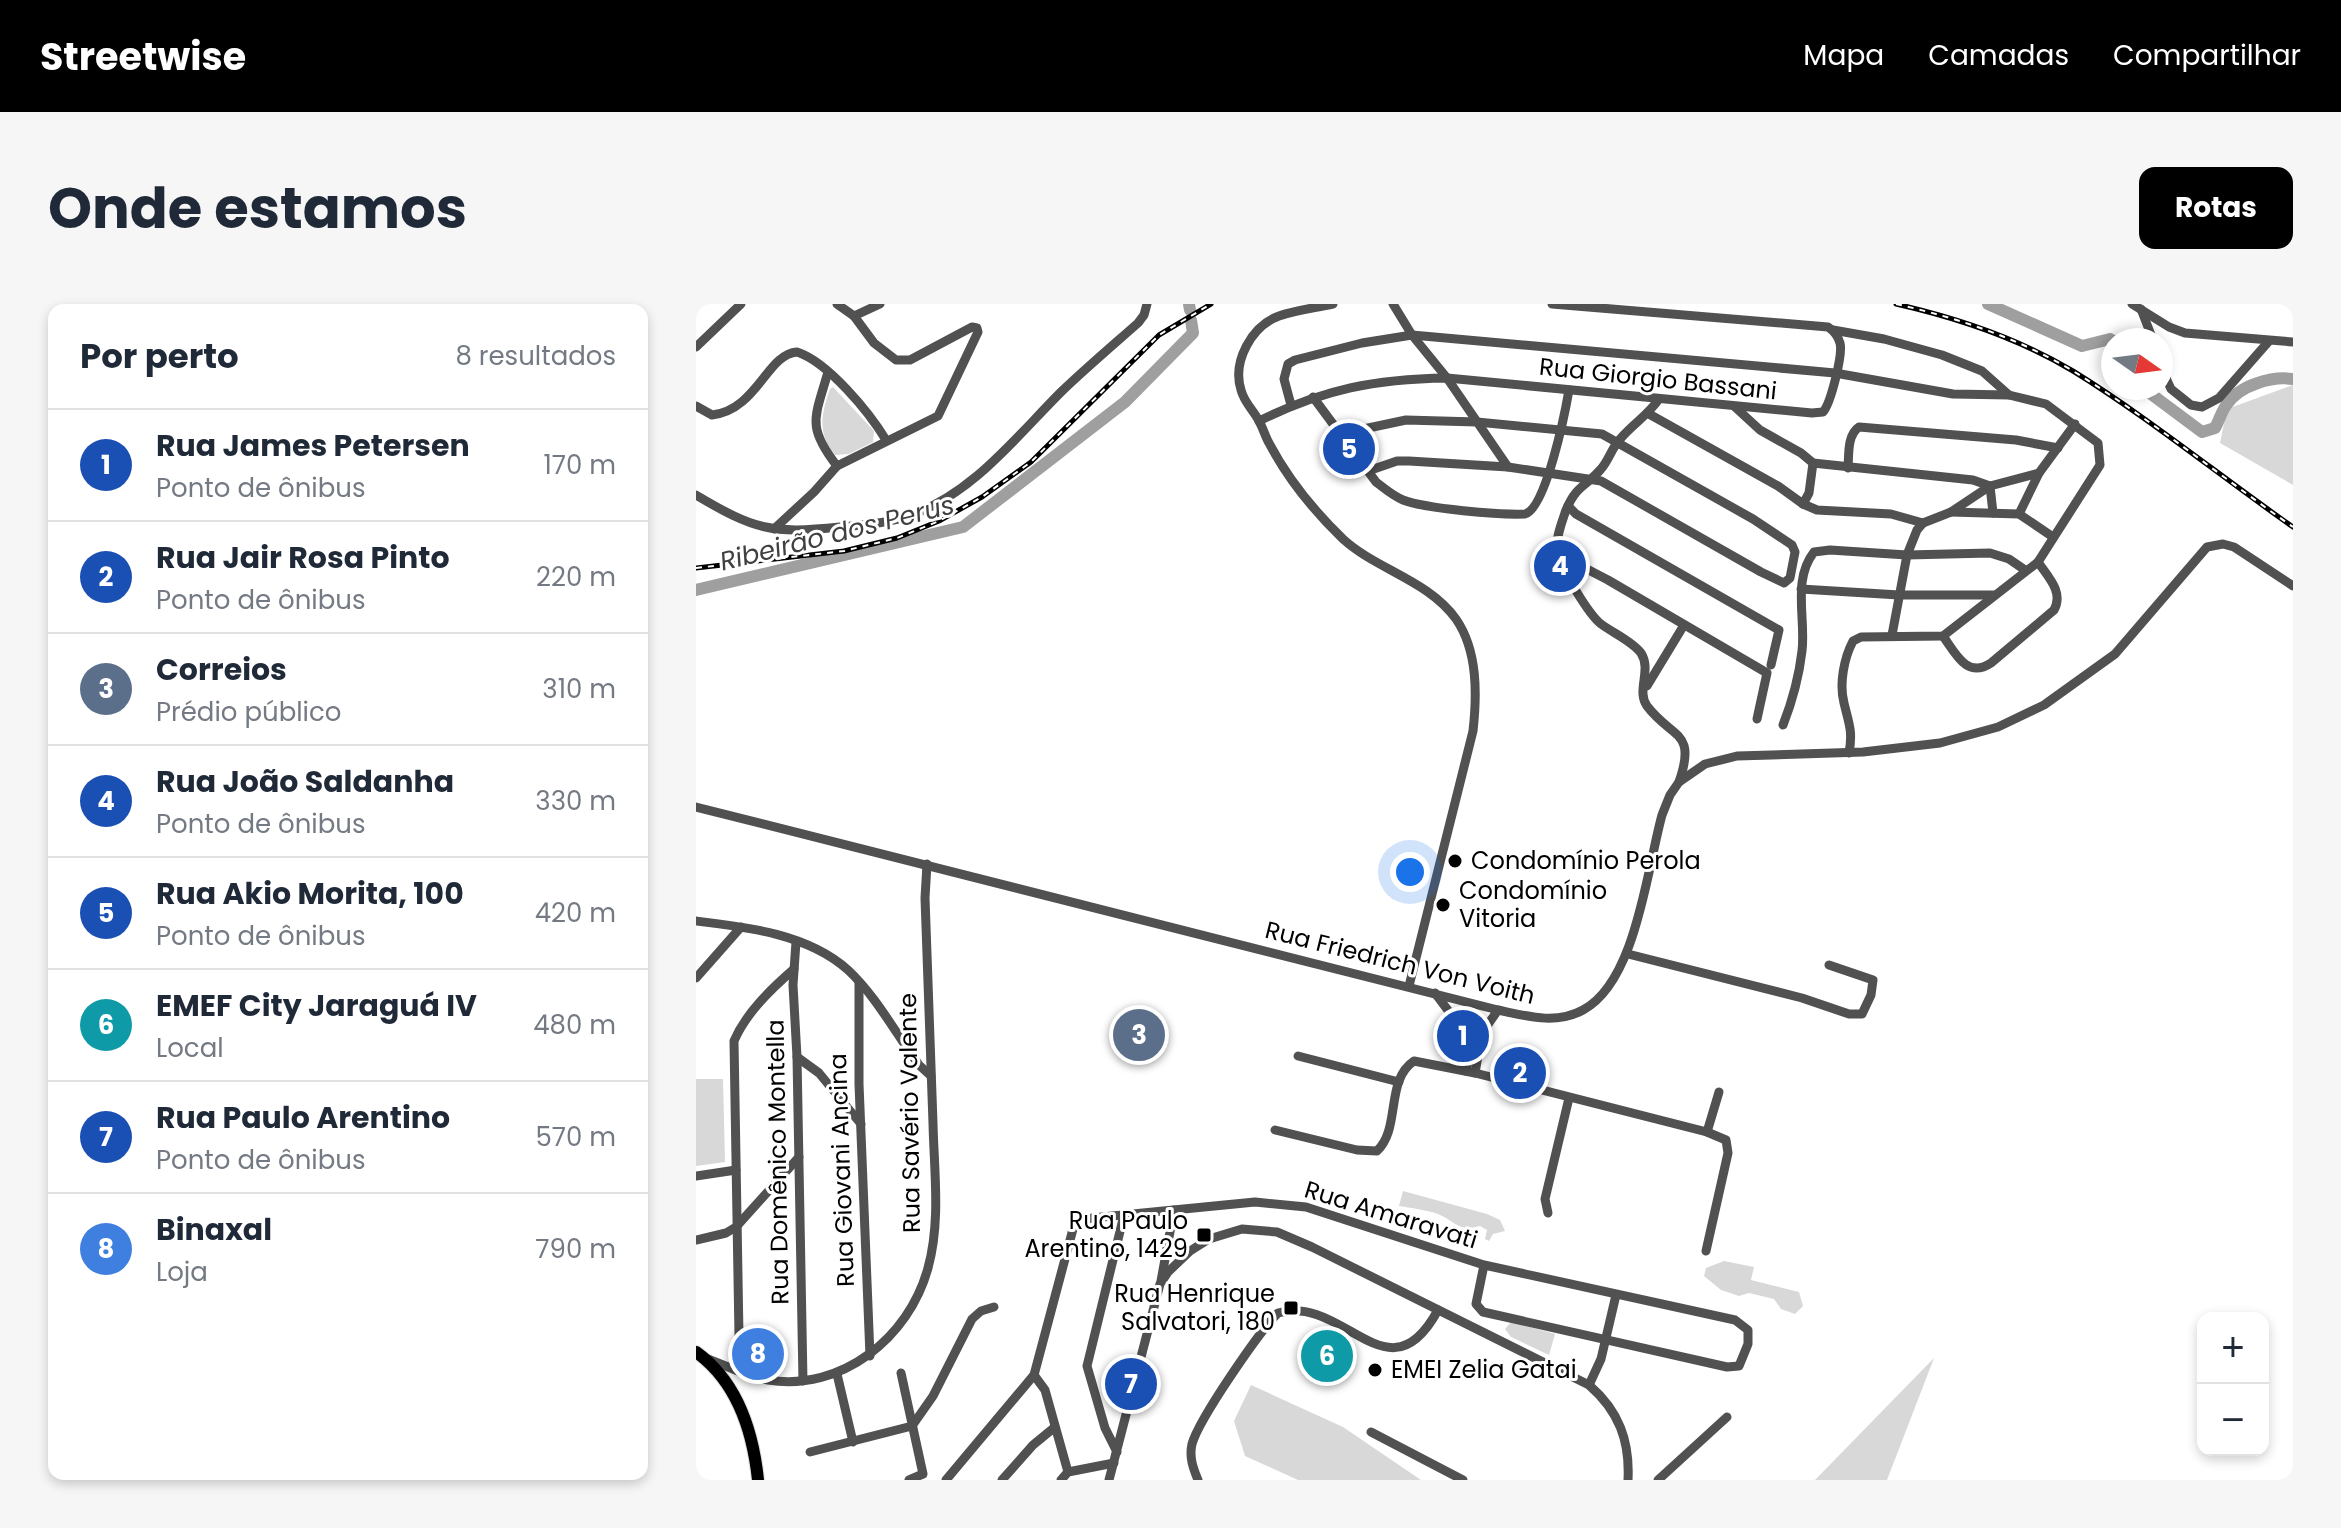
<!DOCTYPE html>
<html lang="pt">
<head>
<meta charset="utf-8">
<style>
	body { margin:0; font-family:Poppins,sans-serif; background:#f6f6f7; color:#1f2937 }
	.controls { position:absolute; right:24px; bottom:24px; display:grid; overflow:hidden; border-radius:16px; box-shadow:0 4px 12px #0003 }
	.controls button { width:72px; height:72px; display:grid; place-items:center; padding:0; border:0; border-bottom:2px solid #e0e1e3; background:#fff; color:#1f2937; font:40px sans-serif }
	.compass { position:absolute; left:1405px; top:24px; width:72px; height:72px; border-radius:50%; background:#fff; box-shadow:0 4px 12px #0003; rotate:104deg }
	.you { position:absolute; left:714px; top:568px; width:28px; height:28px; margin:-20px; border:6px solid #fff; border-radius:50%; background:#1a73e8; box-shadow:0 0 0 12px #1a73e833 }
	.badge { display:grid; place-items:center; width:52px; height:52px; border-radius:50%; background:#000; color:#fff; font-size:26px; font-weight:700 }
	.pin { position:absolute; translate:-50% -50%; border:4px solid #fff; box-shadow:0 2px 8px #0006 }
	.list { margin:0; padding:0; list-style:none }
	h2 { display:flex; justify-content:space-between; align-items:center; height:104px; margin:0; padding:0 32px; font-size:34px }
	h2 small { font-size:26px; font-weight:400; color:#747a83 }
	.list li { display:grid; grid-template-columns:52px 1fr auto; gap:24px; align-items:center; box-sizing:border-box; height:112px; padding:0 32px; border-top:2px solid #e0e1e3 }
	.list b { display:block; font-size:30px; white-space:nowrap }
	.list p { margin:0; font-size:26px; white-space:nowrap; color:#747a83 }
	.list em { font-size:26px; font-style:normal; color:#747a83 }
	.map { position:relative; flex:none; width:1597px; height:1176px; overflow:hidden; border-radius:16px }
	header { display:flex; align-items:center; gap:48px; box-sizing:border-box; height:112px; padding:0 40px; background:#000; color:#fff }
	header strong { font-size:38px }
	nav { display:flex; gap:44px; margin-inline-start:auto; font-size:28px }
	.intro { display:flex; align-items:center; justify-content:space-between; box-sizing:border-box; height:192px; padding:0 48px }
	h1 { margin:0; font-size:56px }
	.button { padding:20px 36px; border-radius:16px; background:#000; color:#fff; font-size:28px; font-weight:700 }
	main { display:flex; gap:48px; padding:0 48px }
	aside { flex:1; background:#fff; border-radius:16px; box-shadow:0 4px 12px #0003 }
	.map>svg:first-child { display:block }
</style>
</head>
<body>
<header>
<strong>Streetwise</strong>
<nav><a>Mapa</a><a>Camadas</a><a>Compartilhar</a></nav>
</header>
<div class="intro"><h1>Onde estamos</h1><a class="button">Rotas</a></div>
<main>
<aside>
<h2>Por perto<small>8 resultados</small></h2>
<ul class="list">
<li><span class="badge" style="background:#1a4fb4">1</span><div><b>Rua James Petersen</b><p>Ponto de ônibus</p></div><em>170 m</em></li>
<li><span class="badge" style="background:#1a4fb4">2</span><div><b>Rua Jair Rosa Pinto</b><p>Ponto de ônibus</p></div><em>220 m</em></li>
<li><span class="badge" style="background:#5c6f8a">3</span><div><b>Correios</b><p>Prédio público</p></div><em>310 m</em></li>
<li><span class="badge" style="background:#1a4fb4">4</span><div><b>Rua João Saldanha</b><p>Ponto de ônibus</p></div><em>330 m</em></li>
<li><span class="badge" style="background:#1a4fb4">5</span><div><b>Rua Akio Morita, 100</b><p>Ponto de ônibus</p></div><em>420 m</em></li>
<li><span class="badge" style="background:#0f9aa8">6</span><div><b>EMEF City Jaraguá IV</b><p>Local</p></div><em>480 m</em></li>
<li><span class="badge" style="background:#1a4fb4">7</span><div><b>Rua Paulo Arentino</b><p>Ponto de ônibus</p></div><em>570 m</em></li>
<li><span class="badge" style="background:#3f7fe0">8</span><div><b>Binaxal</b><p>Loja</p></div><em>790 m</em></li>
</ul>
</aside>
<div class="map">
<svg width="1597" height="1176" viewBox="0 0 1597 1176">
	<rect width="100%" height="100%" fill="#fff"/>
	<g fill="#d8d8d8">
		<polygon points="1597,81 1597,181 1524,139 1531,105"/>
		<path d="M137,83L178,127L177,138L153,150L139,151C121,129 125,110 134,85Z"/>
		<polygon points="0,775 27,775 29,858 0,862"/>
		<path d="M707,887L791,910L804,916L809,927L797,930L793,937L789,935L791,926L784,922C761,928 761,918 742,910C730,906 715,904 703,902Z"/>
		<polygon points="1028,957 1058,963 1055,976 1103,988 1107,1002 1099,1010 1085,1005 1078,995 1053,989 1043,992 1025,986 1008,972 1010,964"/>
		<polygon points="815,1018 859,1030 853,1051 815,1033 809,1025"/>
		<polygon points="1238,1054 1191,1176 1119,1176"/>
		<polygon points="555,1081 647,1123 725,1176 602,1176 549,1152 538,1117"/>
	</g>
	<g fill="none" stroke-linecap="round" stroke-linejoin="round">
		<g stroke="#9f9f9f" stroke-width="12">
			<polyline points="493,0 494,6"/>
			<polyline points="1292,0 1386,42 1414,35 1417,37"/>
			<path d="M1447,84L1506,128L1519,124C1523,117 1526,106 1531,100C1544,81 1576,72 1597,75"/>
			<polyline points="0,286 267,223 429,98 497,29 495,16"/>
		</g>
		<g stroke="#dbdbdb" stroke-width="14">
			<path id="major" d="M0,1048C42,1078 57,1128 62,1176"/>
		</g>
		<g stroke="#515151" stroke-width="9">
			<path d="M637,0C619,4 600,6 583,12C556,22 536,57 545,86C548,98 557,106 563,117C567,124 569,132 573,139C591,173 619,208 647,235C681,266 732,276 760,315C782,347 781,391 777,427L713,682"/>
			<polyline points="697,0 716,31 751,74 812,163"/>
			<polyline points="1436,0 1473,23 1489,29 1597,38"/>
			<polyline points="1445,5 1457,36"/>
			<polyline points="158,12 184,0"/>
			<polyline points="1137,26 1188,35 1246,51 1286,67 1313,91"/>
			<polyline points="0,43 45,0"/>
			<polyline points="1465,63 1475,85 1495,101 1506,103 1523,94 1573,37"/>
			<path d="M132,68C119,114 110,122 141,162"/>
			<path d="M617,93L680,178C689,185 697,192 707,196C731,205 803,211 829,210C850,204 869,109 873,86"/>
			<path d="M963,95C952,111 937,120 925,134C916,143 913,156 905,165C890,183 881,180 870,206C866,218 859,235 861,248C864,263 893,311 905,320C917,329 936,337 945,349C956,366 940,387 951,402C976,435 1001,426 983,478"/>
			<path d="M595,101L588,75L592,60L599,56L666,39L716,31L1139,69L1257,90L1313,91L1350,100L1402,139L1404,161L1342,258L1247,332L1165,333L1157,337C1148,354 1143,380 1148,399C1153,420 1157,427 1153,449"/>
			<path d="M0,102L16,111C61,106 71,50 101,48C132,58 173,108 190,136"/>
			<polyline points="953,110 1082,182 1107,200 1113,189 1117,159 1105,149 1064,126 1039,103"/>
			<path d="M563,117C628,85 679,75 751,74L1116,109L1127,108C1135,99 1147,50 1144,39C1142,32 1138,27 1132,23L856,0"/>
			<polyline points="644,130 710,116 781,118 906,130 1057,215 1096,241 1099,248 1094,274 1088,279 1065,268 905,177 812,163 713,157 701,157 672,167"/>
			<polyline points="1117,159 1277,176 1294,182 1297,209"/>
			<path d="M1152,164C1153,151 1151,131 1163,123L1320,136L1362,144"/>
			<path d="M0,191C59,226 75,230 144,223C168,221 193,219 216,211C278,188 319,134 365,88C390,64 416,42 442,19L448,11L451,0"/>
			<polyline points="1107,200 1121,206 1195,210 1227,219"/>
			<polyline points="872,202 880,210 1083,326 1075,361"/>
			<polyline points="1255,208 1323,210 1357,233"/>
			<polyline points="1323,210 1343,169 1379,120"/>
			<polyline points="78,225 118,188 141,162 242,112 282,28 281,24 276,23 214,56 200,56 178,39 158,12 141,0"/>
			<polyline points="862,250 912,276 1071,369 1061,415"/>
			<polyline points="1105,285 1203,291 1297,291"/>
			<polyline points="1196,331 1211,251 1221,226 1227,219 1255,208 1294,182 1343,169"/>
			<path d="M1247,332C1260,350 1271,375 1295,359L1358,306C1368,288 1352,273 1342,258"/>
			<polyline points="951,382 988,321"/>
			<path d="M1087,421C1096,398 1103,373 1106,347C1110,315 1096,276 1118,248L1134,246L1211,251L1294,249L1313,255L1329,266"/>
			<path d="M0,503L802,706C830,712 860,721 887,706C940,678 951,565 966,511L974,491L983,478L1009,460L1041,452L1167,448L1244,439L1302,423L1348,401L1419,350L1511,243L1527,240L1538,243L1597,282"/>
			<path d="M0,617C51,623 112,630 152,666C180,692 200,730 223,761L235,772"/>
			<polyline points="100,638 97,681 101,753 107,1077"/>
			<polyline points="932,650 1106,694 1153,710 1166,710 1175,691 1177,676 1133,661"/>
			<polyline points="0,674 45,623"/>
			<polyline points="163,679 163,780 174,1052"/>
			<polyline points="739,689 760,717 786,729"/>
			<polyline points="602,752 703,778"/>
			<polyline points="101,753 123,769 165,820"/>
			<polyline points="770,767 778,727"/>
			<polyline points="779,769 786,729 802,706"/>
			<path d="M579,826L661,846L681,847C705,825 689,776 718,757L779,769L1011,828L1030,836L1032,849L1010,947"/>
			<polyline points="1011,828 1023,788"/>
			<polyline points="0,872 40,866"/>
			<polyline points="852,909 849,895 873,794"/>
			<polyline points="0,936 30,929 40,923 103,853"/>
			<polyline points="465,977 478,906"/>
			<path d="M9,1054C30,1061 51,1073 72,1076C145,1088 213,1034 232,964C245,917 238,867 237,819C234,744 232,669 229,594L231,560"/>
			<path d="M40,1065L43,1032L38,737C50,709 75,685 98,665"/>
			<polyline points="205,1069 227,1170 213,1176"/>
			<polyline points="141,1070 157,1138"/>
			<polyline points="338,1071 349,1086 372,1168"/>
			<polyline points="893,1081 905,1055 920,991"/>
			<polyline points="675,1128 767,1176"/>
			<polyline points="114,1148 216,1122 237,1092 276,1015 285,1007 298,1003"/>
			<polyline points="421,1148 409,1124 391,1062 428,911"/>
			<polyline points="250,1176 338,1071 377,925 386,917 396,914 559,898 610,903 788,961 1039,1016 1052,1026 1052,1040 1043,1062 1031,1063 787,1008 780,1000 788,961"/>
			<polyline points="306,1176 337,1141 359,1123"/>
			<polyline points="365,1176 372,1168 418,1159"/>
			<path d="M413,1176L464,980L472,968L494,947L513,935L546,925L581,928L616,943L893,1081C923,1107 934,1137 932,1176"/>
			<path d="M502,1176C497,1164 493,1153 496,1140C503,1115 563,1028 582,1009C649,990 692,1098 742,1006"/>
			<polyline points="962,1176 1031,1113"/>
		</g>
		<use href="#major" stroke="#000" stroke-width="12"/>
		<g stroke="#000" stroke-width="5">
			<g id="rail">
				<path d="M1200,0C1262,14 1322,34 1377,67C1453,114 1524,172 1597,223"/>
				<polyline points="0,264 148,247 201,234 243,217 286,193 335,158 463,31 515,0"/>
			</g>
		</g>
		<use href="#rail" stroke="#fff" stroke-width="2" stroke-dasharray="6" stroke-linecap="butt"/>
	</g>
	<g fill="#000" stroke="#fff" stroke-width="3">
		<circle cx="759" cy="557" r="8"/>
		<circle cx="747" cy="601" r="8"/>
		<rect x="500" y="923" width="16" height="16" rx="4"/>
		<rect x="587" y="996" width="16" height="16" rx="4"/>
		<circle cx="679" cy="1066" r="8"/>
	</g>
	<g text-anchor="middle" stroke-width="6" stroke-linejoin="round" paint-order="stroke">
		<g font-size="24" fill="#000" stroke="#fff">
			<text transform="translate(962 75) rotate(6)" y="8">Rua Giorgio Bassani</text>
			<text transform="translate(704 659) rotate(14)" y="8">Rua Friedrich Von Voith</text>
			<text transform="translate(214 809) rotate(-91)" y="8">Rua Savério Valente</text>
			<text transform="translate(82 858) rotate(-91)" y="8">Rua Domênico Montella</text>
			<text transform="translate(146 866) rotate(-92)" y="8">Rua Giovani Ancina</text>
			<text transform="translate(695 911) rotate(17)" y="8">Rua Amaravati</text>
		</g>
		<g font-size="24" fill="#000" stroke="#fff" text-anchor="start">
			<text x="775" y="565">Condomínio Perola</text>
			<text x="763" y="595">Condomínio<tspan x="763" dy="28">Vitoria</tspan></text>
			<text x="492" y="925" text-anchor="end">Rua Paulo<tspan x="492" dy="28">Arentino, 1429</tspan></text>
			<text x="579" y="998" text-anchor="end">Rua Henrique<tspan x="579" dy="28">Salvatori, 180</tspan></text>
			<text x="695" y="1074">EMEI Zelia Gatai</text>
		</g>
		<g font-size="26" font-style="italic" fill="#404040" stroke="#fff">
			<text transform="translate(141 229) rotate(-14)" y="9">Ribeirão dos Perus</text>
		</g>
	</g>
</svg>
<div class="controls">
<button>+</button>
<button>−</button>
</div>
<svg class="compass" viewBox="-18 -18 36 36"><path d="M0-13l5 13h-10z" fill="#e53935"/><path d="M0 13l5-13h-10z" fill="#747a83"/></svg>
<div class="you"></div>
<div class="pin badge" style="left:767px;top:732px;background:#1a4fb4">1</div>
<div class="pin badge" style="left:824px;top:769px;background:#1a4fb4">2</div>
<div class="pin badge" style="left:443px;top:731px;background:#5c6f8a">3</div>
<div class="pin badge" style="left:864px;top:262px;background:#1a4fb4">4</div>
<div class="pin badge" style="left:653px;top:145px;background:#1a4fb4">5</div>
<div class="pin badge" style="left:631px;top:1052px;background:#0f9aa8">6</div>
<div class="pin badge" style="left:435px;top:1080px;background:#1a4fb4">7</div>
<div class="pin badge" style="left:62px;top:1050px;background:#3f7fe0">8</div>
</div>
</main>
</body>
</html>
